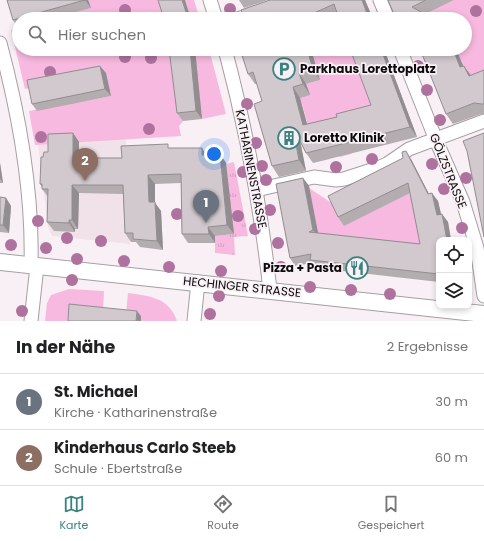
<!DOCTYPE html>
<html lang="de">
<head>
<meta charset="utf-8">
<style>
	body { margin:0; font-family:Poppins,sans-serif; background:#f6f6f6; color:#202124 }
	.controls { position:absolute; right:12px; bottom:12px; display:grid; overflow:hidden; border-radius:8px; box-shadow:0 2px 6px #0003 }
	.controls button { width:36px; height:36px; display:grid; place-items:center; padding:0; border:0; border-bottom:1px solid #e0e0e0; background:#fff; color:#202124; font:20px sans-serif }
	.you { position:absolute; left:214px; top:154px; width:14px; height:14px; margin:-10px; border:3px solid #fff; border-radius:50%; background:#1a73e8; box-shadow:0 0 0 6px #1a73e833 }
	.badge { display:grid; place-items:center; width:26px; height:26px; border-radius:50%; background:#3b8381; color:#fff; font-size:13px; font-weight:700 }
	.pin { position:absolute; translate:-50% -33px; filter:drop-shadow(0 1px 2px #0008) }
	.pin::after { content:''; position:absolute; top:21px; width:14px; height:12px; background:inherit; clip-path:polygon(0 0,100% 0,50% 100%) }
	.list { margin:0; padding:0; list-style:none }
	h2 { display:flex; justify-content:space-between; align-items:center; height:52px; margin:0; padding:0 16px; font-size:17px }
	h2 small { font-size:13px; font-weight:400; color:#757577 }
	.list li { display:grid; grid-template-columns:26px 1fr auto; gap:12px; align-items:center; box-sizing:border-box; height:56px; padding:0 16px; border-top:1px solid #e0e0e0 }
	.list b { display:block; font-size:15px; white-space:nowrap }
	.list p { margin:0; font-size:13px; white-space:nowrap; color:#757577 }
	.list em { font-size:13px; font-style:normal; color:#757577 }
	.icon { flex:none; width:22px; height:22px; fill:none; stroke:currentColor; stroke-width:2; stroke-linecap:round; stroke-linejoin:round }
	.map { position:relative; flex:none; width:484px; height:321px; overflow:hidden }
	.search { position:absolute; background:#fff; box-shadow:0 2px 6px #0003; left:12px; right:12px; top:12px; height:44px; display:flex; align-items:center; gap:10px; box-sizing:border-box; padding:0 14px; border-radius:22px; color:#757577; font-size:15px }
	.sheet { height:164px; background:#fff }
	nav { display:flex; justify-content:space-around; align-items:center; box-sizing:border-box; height:56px; border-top:1px solid #e0e0e0; background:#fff; font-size:11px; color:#757577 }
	nav a { display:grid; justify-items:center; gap:2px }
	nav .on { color:#3b8381 }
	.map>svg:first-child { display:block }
</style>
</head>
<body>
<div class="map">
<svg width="484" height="321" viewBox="0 0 484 321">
	<defs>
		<pattern id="grass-tufts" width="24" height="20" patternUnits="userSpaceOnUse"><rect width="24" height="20" fill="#f7b9df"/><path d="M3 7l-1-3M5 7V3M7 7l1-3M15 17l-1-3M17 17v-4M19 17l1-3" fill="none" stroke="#d39ebe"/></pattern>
	</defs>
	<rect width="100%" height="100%" fill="#f8f0f5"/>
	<polygon fill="#f1e2ea" points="126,139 130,244 52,236 48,227 38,144"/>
	<polygon fill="url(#grass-tufts)" points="234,162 248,236 234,237 235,255 215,253 215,236 233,234 226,164"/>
	<g fill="#f7b9df">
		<polygon points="88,0 161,0 167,19 50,19 90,8"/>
		<polygon points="185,0 194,0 200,19 191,19"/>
		<polygon points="422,0 440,0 443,5 454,0 484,0 484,83 468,77 456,49 465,49 465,19 430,19"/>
		<polygon points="19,27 19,49 175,49 183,121 179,126 181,136 35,145 29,111 111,96 106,73 25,89 11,30"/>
		<polygon points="194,49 209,49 226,114 202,119"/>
		<polygon points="311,49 354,49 379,116 351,154 340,157 333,130 324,132 330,159 317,162 302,103 295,99 306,84 320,80"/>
		<polygon points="425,185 417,205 425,249 316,244 317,227 309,188 333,204 344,225"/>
		<polygon points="69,289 104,291 103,312 72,321 45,321 47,303 51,295"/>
		<path d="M128,293C149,296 169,297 177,321H141V316L126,315Z"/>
	</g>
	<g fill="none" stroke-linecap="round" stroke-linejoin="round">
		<g stroke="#a59ea2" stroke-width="12">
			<polyline id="pedestrian" points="232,19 255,12"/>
		</g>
		<g stroke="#a59ea2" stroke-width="15">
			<g id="minor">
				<polyline points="210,0 216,19"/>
				<polyline points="380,0 388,19"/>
				<path d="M0,43C19,114 33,191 31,265"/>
				<path d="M225,49C246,128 261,209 270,290"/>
				<polyline points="400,49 436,140 463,202 477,248 484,296"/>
				<polyline points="256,190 314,177 336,180 344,179 378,168 387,164 409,149 484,121"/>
				<polyline points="31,321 37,266"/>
				<polyline points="194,321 198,282"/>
			</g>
		</g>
		<g stroke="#a59ea2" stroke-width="18">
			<polyline id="tertiary" points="0,262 484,314"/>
		</g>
		<use href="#pedestrian" stroke="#fff" stroke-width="10"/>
		<use href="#minor" stroke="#fff" stroke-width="13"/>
		<use href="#tertiary" stroke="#fff" stroke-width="16"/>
	</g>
	<g fill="#af729f">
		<circle cx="230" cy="9" r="6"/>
		<circle cx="125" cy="10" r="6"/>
		<circle cx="476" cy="11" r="6"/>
		<circle cx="125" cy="57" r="6"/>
		<circle cx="151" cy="58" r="6"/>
		<circle cx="418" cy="66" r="6"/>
		<circle cx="50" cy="72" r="6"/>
		<circle cx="427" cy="90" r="6"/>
		<circle cx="247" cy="104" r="6"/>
		<circle cx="440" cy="120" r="6"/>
		<circle cx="149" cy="129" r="6"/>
		<circle cx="41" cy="137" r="6"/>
		<circle cx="256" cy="143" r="6"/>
		<circle cx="372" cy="159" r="6"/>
		<circle cx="432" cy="164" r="6"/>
		<circle cx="262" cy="166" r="6"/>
		<circle cx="336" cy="167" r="6"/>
		<circle cx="243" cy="172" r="6"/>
		<circle cx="466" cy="178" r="6"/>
		<circle cx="266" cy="180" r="6"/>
		<circle cx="444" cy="189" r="6"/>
		<circle cx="270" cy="210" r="6"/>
		<circle cx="177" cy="214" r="6"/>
		<circle cx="238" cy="216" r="6"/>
		<circle cx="38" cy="221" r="6"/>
		<circle cx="462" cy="228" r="6"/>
		<circle cx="255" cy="229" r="6"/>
		<circle cx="67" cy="238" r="6"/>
		<circle cx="101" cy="241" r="6"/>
		<circle cx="278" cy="243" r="6"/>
		<circle cx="11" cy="245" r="6"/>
		<circle cx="46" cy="248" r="6"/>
		<circle cx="77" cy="259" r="6"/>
		<circle cx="124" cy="261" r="6"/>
		<circle cx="169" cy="267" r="6"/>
		<circle cx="281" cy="267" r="6"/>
		<circle cx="221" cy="271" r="6"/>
		<circle cx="72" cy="280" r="6"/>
		<circle cx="310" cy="287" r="6"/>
		<circle cx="351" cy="290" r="6"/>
		<circle cx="390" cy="294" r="6"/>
		<circle cx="219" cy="296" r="6"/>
		<circle cx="22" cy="311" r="6"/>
		<circle cx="210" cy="314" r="6"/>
	</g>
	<g fill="#b4adb0">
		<polygon points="7,0 88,0 91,8 50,19 19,19 19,28 18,28 13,20"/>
		<polygon points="239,0 268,0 244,8"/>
		<polygon points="270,0 365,0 373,19 338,16 332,19 244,19"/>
		<polygon points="388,0 454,0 425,14"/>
		<polygon points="169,49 195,49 202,119 183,121 177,113"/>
		<polygon points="311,49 320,80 306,84 310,95 300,98 307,124 337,117 371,105 384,49 417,137 313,163 306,153 300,141 306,171 279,177 272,166 262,101 257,84 255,84 248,74"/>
		<polygon points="456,49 463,66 471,75 484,70 484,114 481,114 453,124 446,114"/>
		<polygon points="106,73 111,96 37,111 32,104"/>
		<polygon points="73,133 79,142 79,158 122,158 171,148 207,155 220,154 226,163 234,234 215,236 215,243 188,243 182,234 181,183 155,184 155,203 161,211 163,250 140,247 136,242 131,242 125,233 123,194 79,193 78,229 75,229 75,232 54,231 47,222 48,197 42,189 42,187 40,184 43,157 48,152"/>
		<polygon points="411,159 429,194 438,201 441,214 448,222 451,240 439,240 439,282 316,268 312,263 295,266 290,258 303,178 309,186 318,233 420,244 410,193 344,226 338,217"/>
		<polygon points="0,163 3,183 0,183"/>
		<polygon points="0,197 6,198 11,206 9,233 0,232"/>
	</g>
	<g fill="#928d90">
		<polygon points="85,0 88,0 91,8"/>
		<polygon points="182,0 185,0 191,19 187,19"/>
		<polygon points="362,0 365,0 373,19 369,19"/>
		<polygon points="190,49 195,49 202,119 196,111"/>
		<polygon points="307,49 311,49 320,80 313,69"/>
		<polygon points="381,49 384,49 417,137 410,127"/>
		<polygon points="453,49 456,49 468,77 460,67"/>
		<polygon points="100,66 106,73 111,96 105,89"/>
		<polygon points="464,66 471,76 469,76"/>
		<polygon points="299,73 306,84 310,95 303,84"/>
		<polygon points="293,87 300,98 310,135 303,125"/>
		<polygon points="293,129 300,140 306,171 299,160"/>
		<polygon points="73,133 79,142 79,166 73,158"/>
		<polygon points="202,148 208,157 202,155"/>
		<polygon points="406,151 411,159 433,202 428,194"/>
		<polygon points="220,154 226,163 234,234 227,225"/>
		<polygon points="0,163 3,183 0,178"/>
		<polygon points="148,175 155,184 155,203 161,211 163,250 157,241 149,202"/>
		<polygon points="303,178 309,186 319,238 313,230"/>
		<polygon points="72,185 79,193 78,229 72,220"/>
		<polygon points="432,193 438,201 443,223 437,215"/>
		<polygon points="6,198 11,206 9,233 3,225"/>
		<polygon points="442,214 448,222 451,240 447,240"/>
		<polygon points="69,220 75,229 75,232 69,223"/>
		<polygon points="208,227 215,236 215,243 209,234"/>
		<polygon points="137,311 141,316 141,321 136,321"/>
	</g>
	<g fill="#d1c9cd" stroke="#928d90">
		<polygon points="7,0 85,0 13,20"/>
		<polygon points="158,0 182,0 186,12 187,19 164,19"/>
		<polygon points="270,0 362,0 369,19 339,19 334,4 301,19 244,19 241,10"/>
		<polygon points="388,0 426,0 412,7 428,16 429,19 396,19"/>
		<polygon points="169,49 190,49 196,111 177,113"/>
		<polygon points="240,49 307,49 313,69 299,73 303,84 293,87 303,125 337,117 336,114 371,105 350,49 381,49 410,127 306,153 294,129 293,129 299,160 272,166 254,104 262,101 253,72 248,74"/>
		<polygon points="420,49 453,49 460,67 464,66 469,76 484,70 484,104 482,104 474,103 446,114"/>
		<polygon points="100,66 105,89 32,104 27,80"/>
		<polygon points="73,133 73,158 122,158 121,146 168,144 168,148 202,148 202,155 220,154 227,225 208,227 209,234 182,234 181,174 148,175 149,202 155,202 157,241 133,239 133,233 125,233 123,185 72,185 72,220 69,220 69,223 47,222 48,189 42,189 42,184 40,184 41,157 43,157 44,152 48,152 48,134"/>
		<polygon points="484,133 484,237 467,151 463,141"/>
		<polygon points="406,151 428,194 432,193 437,215 442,214 447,240 439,240 439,274 310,260 311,254 290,258 276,184 303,178 313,230 309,232 420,244 408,183 338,217 328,196 403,158 402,152"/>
		<polygon points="0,197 6,198 3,225 0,225"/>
		<polygon points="69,304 137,311 136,321 68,321"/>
	</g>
	<defs>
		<g id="parking-ring" transform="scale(1.15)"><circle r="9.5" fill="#f8f0f5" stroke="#3b8381" stroke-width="1.5"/><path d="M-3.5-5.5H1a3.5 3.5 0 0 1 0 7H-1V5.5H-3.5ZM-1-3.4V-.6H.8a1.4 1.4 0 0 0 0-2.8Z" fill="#3b8381"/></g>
		<g id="building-ring" transform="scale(1.15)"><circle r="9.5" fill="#f8f0f5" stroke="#3b8381" stroke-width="1.5"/><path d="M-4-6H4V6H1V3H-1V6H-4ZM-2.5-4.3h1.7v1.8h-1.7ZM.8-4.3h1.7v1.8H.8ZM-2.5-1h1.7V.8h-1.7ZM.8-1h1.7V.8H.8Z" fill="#3b8381"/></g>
		<g id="restaurant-ring" transform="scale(1.15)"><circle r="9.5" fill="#f8f0f5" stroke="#3b8381" stroke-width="1.5"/><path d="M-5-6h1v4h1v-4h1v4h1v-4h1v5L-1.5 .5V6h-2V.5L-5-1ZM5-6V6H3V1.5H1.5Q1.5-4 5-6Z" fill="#3b8381"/></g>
	</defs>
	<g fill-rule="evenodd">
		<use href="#parking-ring" x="284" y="69"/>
		<use href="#building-ring" x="289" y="138"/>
		<use href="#restaurant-ring" x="357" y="268"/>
	</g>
	<g text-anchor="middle" stroke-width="3.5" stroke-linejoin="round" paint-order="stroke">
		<g font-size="12" font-weight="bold" fill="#0e0b0d" stroke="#f8f0f5" text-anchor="start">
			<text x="300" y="73">Parkhaus Lorettoplatz</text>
			<text x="304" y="142">Loretto Klinik</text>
			<text x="342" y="272" text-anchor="end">Pizza + Pasta</text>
		</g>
		<g font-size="12" fill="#0e0b0d" stroke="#f8f0f5">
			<text transform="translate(251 169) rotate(79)" y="4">KATHARINENSTRASSE</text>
			<text transform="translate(448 171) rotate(68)" y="4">GÖLZSTRASSE</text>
			<text transform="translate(242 287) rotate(6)" y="4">HECHINGER STRASSE</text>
		</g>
	</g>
</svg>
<div class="controls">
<button><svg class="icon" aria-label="locate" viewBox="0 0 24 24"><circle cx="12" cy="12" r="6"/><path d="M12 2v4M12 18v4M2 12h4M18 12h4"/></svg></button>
<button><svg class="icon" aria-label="layers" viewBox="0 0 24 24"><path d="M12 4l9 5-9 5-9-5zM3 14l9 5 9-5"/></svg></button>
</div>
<div class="you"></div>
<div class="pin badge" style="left:206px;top:223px;background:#6b7280">1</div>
<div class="pin badge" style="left:85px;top:181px;background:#8d6e63">2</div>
<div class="search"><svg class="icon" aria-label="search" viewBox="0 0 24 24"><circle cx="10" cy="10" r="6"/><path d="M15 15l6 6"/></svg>Hier suchen</div>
</div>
<section class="sheet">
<h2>In der Nähe<small>2 Ergebnisse</small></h2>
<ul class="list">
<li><span class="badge" style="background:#6b7280">1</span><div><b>St. Michael</b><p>Kirche · Katharinenstraße</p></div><em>30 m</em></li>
<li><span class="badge" style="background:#8d6e63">2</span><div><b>Kinderhaus Carlo Steeb</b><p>Schule · Ebertstraße</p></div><em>60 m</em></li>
</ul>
</section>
<nav>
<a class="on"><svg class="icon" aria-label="map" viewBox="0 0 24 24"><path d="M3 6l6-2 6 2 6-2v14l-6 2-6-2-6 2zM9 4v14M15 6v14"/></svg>Karte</a>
<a><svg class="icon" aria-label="directions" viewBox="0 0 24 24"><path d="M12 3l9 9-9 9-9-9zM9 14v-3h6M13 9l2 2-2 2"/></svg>Route</a>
<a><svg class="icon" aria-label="saved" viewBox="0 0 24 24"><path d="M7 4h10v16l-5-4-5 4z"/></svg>Gespeichert</a>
</nav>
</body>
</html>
